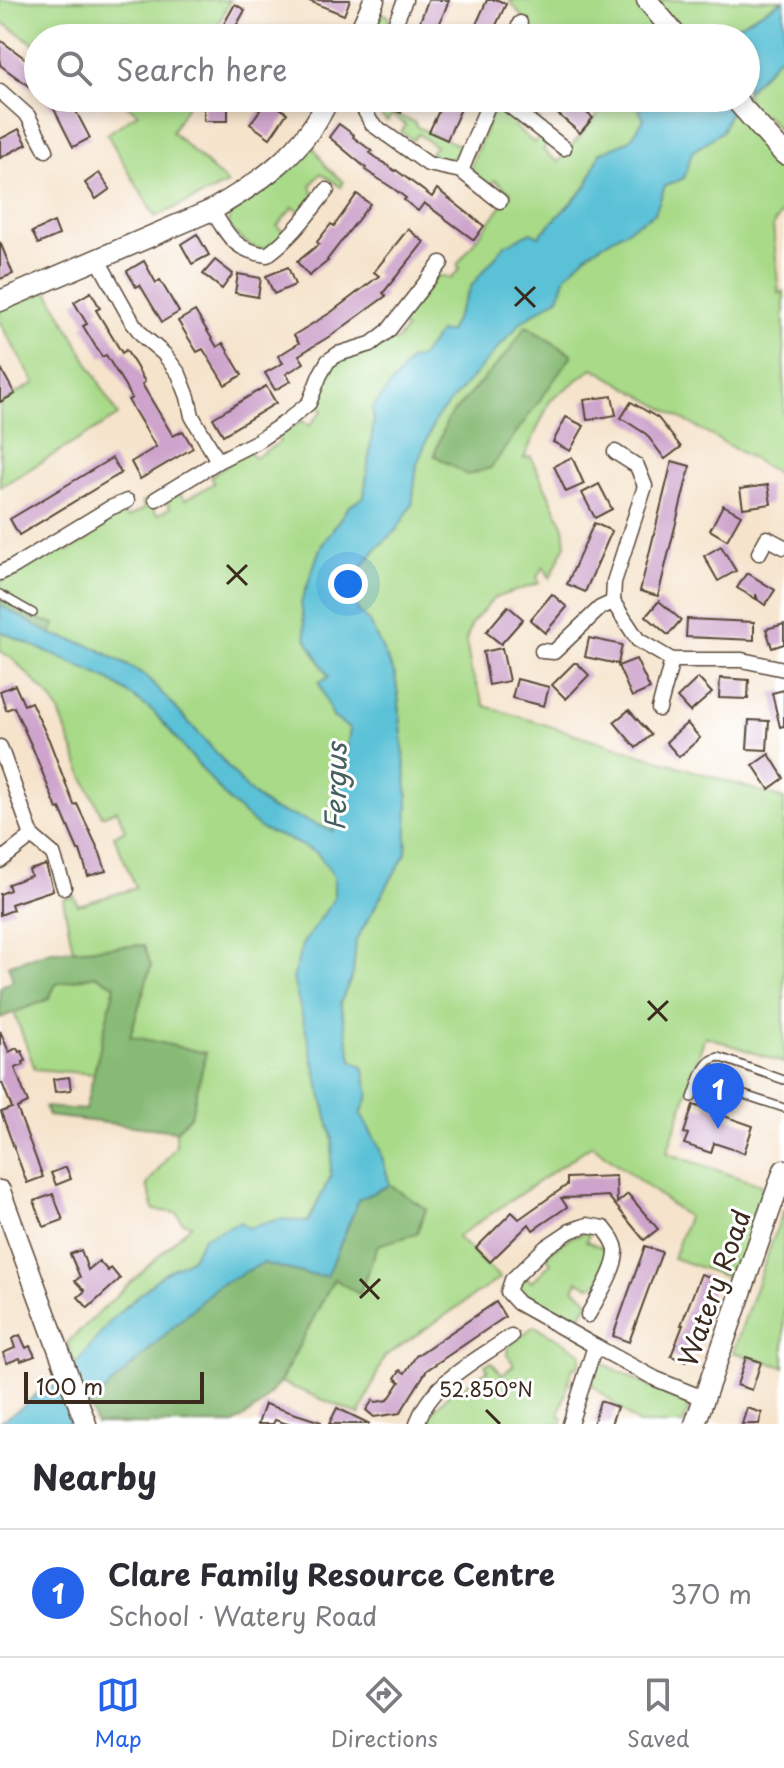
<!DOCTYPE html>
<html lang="en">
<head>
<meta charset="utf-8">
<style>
	body { margin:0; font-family:"Playpen Sans",sans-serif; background:#f2f2f3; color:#2b2b33 }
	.scale { position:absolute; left:24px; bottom:20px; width:180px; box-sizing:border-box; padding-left:8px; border:4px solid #3b2a1e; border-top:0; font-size:22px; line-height:28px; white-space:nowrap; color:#3b2a1e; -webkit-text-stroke:6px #fff; paint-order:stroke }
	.you { position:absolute; left:348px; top:584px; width:28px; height:28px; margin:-20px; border:6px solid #fff; border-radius:50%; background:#1a73e8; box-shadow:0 0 0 12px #1a73e833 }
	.badge { display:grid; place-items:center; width:52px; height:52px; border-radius:50%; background:#2563eb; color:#fff; font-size:26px; font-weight:700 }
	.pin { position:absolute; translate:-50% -66px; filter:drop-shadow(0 2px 4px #0008) }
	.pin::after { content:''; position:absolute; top:42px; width:28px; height:24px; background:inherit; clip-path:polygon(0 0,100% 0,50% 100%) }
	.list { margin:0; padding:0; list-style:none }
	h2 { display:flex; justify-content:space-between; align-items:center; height:104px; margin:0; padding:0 32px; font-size:34px }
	h2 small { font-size:26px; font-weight:400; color:#7c7c81 }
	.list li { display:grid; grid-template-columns:52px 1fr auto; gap:24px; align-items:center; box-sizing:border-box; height:128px; padding:0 32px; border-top:2px solid #e1e1e2 }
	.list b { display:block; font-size:30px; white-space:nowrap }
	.list p { margin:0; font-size:26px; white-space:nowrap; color:#7c7c81 }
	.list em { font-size:26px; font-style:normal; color:#7c7c81 }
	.icon { flex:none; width:44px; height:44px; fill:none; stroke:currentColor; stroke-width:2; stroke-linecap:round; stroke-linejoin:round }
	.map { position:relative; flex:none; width:784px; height:1424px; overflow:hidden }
	.search { position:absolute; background:#fff; box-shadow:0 4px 12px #0003; left:24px; right:24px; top:24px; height:88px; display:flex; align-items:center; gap:20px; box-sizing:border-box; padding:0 28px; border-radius:44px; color:#7c7c81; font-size:30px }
	.sheet { height:232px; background:#fff }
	nav { display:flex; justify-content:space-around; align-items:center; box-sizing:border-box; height:112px; border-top:2px solid #e1e1e2; background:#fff; font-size:22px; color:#7c7c81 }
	nav a { display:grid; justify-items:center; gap:4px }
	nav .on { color:#2563eb }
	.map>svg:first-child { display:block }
</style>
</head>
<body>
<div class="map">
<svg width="784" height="1424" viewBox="0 0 784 1424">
	<rect width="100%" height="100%" fill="#fff"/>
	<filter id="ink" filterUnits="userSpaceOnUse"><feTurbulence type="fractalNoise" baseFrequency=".0125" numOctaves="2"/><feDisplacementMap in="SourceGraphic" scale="16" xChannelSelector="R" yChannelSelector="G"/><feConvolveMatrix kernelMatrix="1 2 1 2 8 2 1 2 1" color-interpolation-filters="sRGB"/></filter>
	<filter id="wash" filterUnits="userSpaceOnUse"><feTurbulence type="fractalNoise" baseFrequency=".006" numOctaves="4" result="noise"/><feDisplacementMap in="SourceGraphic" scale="32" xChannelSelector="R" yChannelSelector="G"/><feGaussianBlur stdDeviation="1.8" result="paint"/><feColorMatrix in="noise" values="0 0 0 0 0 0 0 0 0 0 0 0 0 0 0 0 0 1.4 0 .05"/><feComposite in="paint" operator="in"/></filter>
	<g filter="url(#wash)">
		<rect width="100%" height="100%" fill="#f5e3cb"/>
		<g fill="#a8da88" stroke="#728253" stroke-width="2" fill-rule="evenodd">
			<polygon points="0,0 230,0 212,38 38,38 38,46 0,21"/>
			<polygon points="509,0 639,0 669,38 539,38"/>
			<polygon points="655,0 783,0 738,25 722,38 684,38"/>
			<path d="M380,13H384L389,17C390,26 386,32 381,38H366Z"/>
			<polygon points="784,51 784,136 766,115 761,119 746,98 746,92"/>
			<polygon points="116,98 191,98 172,132 228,184 155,217 107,134 138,113"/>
			<polygon points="599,98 650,98 639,110 644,119 630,140 600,153 587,186 539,236 472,285 449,332 439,333 421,357 372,409 374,420 364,497 348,507 306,638 329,677 319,682 333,717 350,729 333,832 271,809 249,791 204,739 145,675 92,646 51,634 55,624 31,617 0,599 0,582 62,544 68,551 89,538 84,530 118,511 127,518 144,509 142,503 147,500 157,515 170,508 167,501 180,493 185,500 214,483 211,476 249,451 254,458 280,442 278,437 280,433 303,421 309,426 323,410 317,403 325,373 330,365 389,338 395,342 406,329 400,324 437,276 445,276 451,279 460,268 457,265 511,193 495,180 490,185 475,175 471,166 494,108 504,108 518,120 514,126 534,143 539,137 547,144 543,150 558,162 606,105"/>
			<polygon points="369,105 415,122 417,127 461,146 458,152 450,159 436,159 430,153 435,146 418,134 413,140 401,132 406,125 392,115 387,121"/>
			<path d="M731,109L754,131L784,165V210L773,225L779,294L784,291V477L593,368L550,401L524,458L531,457L564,527L566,544L550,578L544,567L537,577L539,583L494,598L472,623L466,640L471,671L485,706L784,799V1063L705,1036L667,1153L761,1185L763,1201L738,1275L727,1277L673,1258L688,1217L592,1145L457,1237L500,1278L384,1357L360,1415L280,1382L334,1278L359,1294L378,1244L416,1234L426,1210L390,1185L379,1147L361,1114L369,1094L363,1067L352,1060L340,1003L353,974L356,940L406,853L408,801L399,703L395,675L369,622L358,612L354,594V577L375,550L397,529L412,505L417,464L435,418L521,322L559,297L566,275L590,252L655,213L665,186L684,178L692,152L722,131ZM527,326L572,354V355L511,350Z"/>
			<path d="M311,143L327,168L344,182L341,187L321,173L311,185L314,197L301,213L293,207L277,226L285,233C260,261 251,247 229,227V216C239,206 250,201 260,193C280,179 296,161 311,143Z"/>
			<polygon points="48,291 118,416 0,487 0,402 35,383 0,323 0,309"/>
			<polygon points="0,631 108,679 154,712 230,802 261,829 288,839 317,853 334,876 334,899 302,945 311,1054 333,1141 330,1178 308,1222 280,1219 248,1228 204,1237 191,1259 164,1273 112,1319 76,1365 67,1343 191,1225 182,1222 177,1213 154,1210 147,1185 176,1146 176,1131 191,1115 205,1053 130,1036 151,966 144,945 73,950 63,899 74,896 78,905 136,888 114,836 125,830 117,810 102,816 83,776 59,712 52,699 13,659 0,651"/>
			<polygon points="96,975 115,985 94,1074 35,1069 14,1012 49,999 55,984"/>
			<polygon points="784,1208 784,1367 733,1352"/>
			<path d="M590,1232L586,1241L603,1248L607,1241C608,1243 610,1245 610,1247C612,1256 601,1287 590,1286C589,1286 579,1282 578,1281L574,1289L586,1297L588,1302L577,1322L517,1289V1283L525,1276L532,1282L551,1263L546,1256C559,1245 572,1233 590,1232Z"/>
			<path d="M534,1326L559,1339L581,1353V1359L577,1368L573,1367L559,1416L563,1418L562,1424H426L431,1414L454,1388L457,1391L488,1370L485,1365L491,1362L502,1374L514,1365C510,1357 504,1355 509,1346Z"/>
			<polygon points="602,1363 687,1405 688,1411 683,1424 638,1424 591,1384 597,1366"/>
		</g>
		<g fill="#86ba74" stroke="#607249" stroke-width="2">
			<polygon points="526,326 572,355 491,468 467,475 434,455 448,418 510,350"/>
			<polygon points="0,599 31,617 55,624 51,634 0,605"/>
			<polygon points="144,945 151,966 130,1036 206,1053 191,1115 176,1131 48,1116 45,1107 85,1110 115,985 95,975 56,984 49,999 0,1018 0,987 13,980 8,965 51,951"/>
			<polygon points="390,1185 426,1209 416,1234 378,1245 359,1294 334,1279 280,1382 260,1406 234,1424 96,1424 89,1406 217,1286 263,1263 306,1274 327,1276 359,1199"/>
		</g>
		<g fill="#5ac1d7" stroke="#4a767a" stroke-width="2">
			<polygon points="784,0 784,51 746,92 746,38 722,38 738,25"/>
			<polygon points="650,98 741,98 731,109 722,131 692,152 684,178 665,186 655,213 590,252 566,275 559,297 521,322 436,418 417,464 412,505 397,529 375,550 354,577 354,594 358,611 369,622 395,675 399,703 408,801 406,853 356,940 353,974 340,1003 352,1060 363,1067 369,1094 361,1114 379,1147 390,1185 359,1199 327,1276 306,1274 263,1263 217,1286 89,1406 74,1416 67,1424 0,1424 0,1421 18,1410 40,1391 61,1383 112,1319 164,1273 191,1259 204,1237 240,1222 248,1228 280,1219 308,1222 330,1178 333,1141 293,979 302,945 334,899 334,876 317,853 288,839 261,829 230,802 154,712 108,679 0,631 0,605 51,634 92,646 145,675 204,739 249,791 271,809 300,818 333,831 350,729 333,717 319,682 329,677 306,638 301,603 320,548 348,507 364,497 374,420 372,409 410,360 421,357 439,332 449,332 472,285 505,245 531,232 539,236 587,186 600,153 630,140 644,119 639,110"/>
		</g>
		<g id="blocks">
			<g fill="#cea4cc">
				<polygon points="307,0 350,0 344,15"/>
				<polygon points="428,0 449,0 434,38 414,38"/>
				<polygon points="487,0 498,0 506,4 490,38 470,38"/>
				<polygon points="235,4 245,10 230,37 220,31"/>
				<polygon points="0,40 38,68 38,93 0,65"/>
				<polygon points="42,98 69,98 90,138 73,147 54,109"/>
				<polygon points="240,98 264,98 287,113 270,138 250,124 260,110"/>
				<polygon points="387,98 407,98 401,113 383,105"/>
				<polygon points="445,98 456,98 464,102 447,140 429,132"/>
				<polygon points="539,98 569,98 593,118 580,133"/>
				<rect x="204" y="106" width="24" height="15"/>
				<polygon points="339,124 354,135 353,137 372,151 370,153 395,171 396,170 432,197 437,189 484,226 474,240 424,203 418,211 404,200 406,198 394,189 365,170 366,168 329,137"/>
				<polygon points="19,129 27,144 0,158 0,139"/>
				<polygon points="99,173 110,189 96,199 85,183"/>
				<polygon points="357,194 370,204 327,260 328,261 309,276 297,262 319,244 317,242 331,224 334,226"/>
				<polygon points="54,222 59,235 38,244 32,232"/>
				<polygon points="408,229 424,242 383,293 386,296 335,333 299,355 304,363 286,374 291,381 275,390 265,373 283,363 278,356 299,343 294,335 330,313 379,276 374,272"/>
				<polygon points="197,234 209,255 192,264 181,244"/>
				<polygon points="0,242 13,274 0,279"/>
				<polygon points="215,260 233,274 222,289 203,274"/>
				<polygon points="144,261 156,283 160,280 179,312 162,322 140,285 136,287 127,271"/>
				<polygon points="288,267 295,285 274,294 266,276"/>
				<polygon points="238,274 261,278 258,297 235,293"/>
				<polygon points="91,292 100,308 96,310 122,353 126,350 136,366 145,382 142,384 173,436 183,431 193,448 140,479 131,462 156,447 128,400 132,398 124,384 106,355 102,357 83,326 87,324 74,302"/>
				<polygon points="195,311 217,347 223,343 242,375 225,385 203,349 197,352 178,321"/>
				<polygon points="0,367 15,394 0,402"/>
				<polygon points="266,386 276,403 223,435 213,418"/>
				<polygon points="612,396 616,415 587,420 584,400"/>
				<polygon points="631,402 658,418 681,447 665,459 646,434 621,418"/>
				<polygon points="566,417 584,426 570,451 553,442"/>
				<polygon points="572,457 584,484 566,492 554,466"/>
				<polygon points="112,458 121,473 19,535 10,519"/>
				<polygon points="672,461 690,466 658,596 640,591"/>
				<polygon points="599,484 612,509 595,518 582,493"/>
				<polygon points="768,485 771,504 743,508 740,489"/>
				<polygon points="723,505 741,515 727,540 710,530"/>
				<polygon points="594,523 612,531 585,592 567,584"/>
				<polygon points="721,546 736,571 718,581 704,556"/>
				<polygon points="746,574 749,574 775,590 765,605 758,600 756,594 756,599 737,588"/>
				<polygon points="552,594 567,607 545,633 530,620"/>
				<polygon points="659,601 681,620 668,635 646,616"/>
				<polygon points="508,606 523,619 501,644 486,632"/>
				<polygon points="687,619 754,622 754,640 686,637"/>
				<polygon points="784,624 784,644 772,648 766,629"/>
				<polygon points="589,638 622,645 618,664 585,657"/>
				<polygon points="502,648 509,681 489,685 483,652"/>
				<polygon points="636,659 650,689 632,697 618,666"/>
				<polygon points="574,663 577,663 589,675 566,699 552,685"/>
				<polygon points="698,678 712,693 690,712 677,698"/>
				<polygon points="720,678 749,680 748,699 719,698"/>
				<polygon points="517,679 549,687 544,706 512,698"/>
				<polygon points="15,685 24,705 31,702 49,740 74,805 77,804 100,853 106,871 88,876 80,850 78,850 60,808 57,809 33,749 14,707 6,710 0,691"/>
				<polygon points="784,690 784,726 780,727 772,693"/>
				<polygon points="629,710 651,735 636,748 614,722"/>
				<polygon points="749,720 769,721 767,750 747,749"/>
				<polygon points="687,723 700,738 679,757 666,742"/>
				<polygon points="769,754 784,778 769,789 753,765"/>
				<polygon points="46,865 53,890 11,904 13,910 0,915 0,894 10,890 8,884 31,876 29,870"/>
				<polygon points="0,1031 9,1052 17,1048 19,1052 22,1051 26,1061 23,1062 24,1065 15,1068 28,1103 17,1108 43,1177 27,1183 1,1112 12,1108 2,1083 0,1084"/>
				<polygon points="69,1077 71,1090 55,1092 53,1079"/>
				<polygon points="693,1105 706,1109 707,1105 726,1111 724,1116 753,1126 744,1153 714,1143 711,1153 684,1144 688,1134 684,1133"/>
				<polygon points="66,1167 71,1179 56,1185 51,1173"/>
				<polygon points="616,1176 617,1203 628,1194 658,1229 644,1240 608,1196 592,1197 561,1198 567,1207 533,1230 529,1224 490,1262 476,1248 512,1212 519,1219 567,1185 567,1178"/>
				<polygon points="53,1194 63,1220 44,1227 34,1201"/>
				<polygon points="645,1246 662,1252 629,1342 613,1336"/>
				<polygon points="81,1250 88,1270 99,1261 108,1271 111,1268 120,1279 88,1308 78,1297 85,1291 75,1281 80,1277 70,1254"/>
				<polygon points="701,1274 716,1280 692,1342 694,1343 686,1362 671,1356 683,1325 681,1325"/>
				<polygon points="496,1302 505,1317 427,1370 400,1413 374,1417 366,1410 373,1400 376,1402 388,1400 400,1382 395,1378 400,1370 405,1373 416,1356"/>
				<polygon points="20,1335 26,1348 30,1346 35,1356 21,1361 20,1358 7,1363 3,1353 15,1348 12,1339"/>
				<polygon points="746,1357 761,1362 752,1390 737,1385"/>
				<polygon points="600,1401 617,1407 611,1424 593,1424"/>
				<polygon points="265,1404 321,1422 321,1424 288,1424 275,1420 273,1424 258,1424"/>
				<polygon points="337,1408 370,1424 329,1424"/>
				<polygon points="747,1408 762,1413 759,1424 742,1424"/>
			</g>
		</g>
	</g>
	<g filter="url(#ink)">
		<use href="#blocks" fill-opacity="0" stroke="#574638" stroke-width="2"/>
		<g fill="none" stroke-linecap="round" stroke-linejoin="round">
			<g stroke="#574638" stroke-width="10">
				<g id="lane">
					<polyline points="0,594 33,613"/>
					<polyline points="699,1080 784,1108"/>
					<path d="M692,1098C698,1083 701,1060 719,1057L784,1080"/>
				</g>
			</g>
			<g stroke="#574638" stroke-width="17">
				<g id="street">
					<polyline points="389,38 405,0"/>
					<polyline points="515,38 520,23"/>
					<polyline points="0,91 28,116 46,150"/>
					<polyline points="363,98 361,104 372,124 428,164 461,171 500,201"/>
					<polyline points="499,98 564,148"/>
					<polyline points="461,171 491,98"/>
					<path d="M212,210C229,237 234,250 267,255C292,237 309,213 327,190"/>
					<polyline points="98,260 133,323 144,337 164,354 179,374 188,397 192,416 218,461"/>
					<polyline points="156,499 218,461 256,442 287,421 309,403 320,375 328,361 338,354 371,344 388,331 441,263"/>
					<polyline points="759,553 767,538 784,547"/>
					<polyline points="0,573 13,567 110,508 127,501"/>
					<polyline points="613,602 614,582 645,486 637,466 615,452"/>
					<polyline points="542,651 554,652 600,608 613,602 638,640 672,660 659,709"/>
					<polyline points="672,660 742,660 784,669"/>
					<polyline points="0,747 32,836 53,854 64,887"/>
					<polyline points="0,861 32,836"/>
					<path d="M588,1315C597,1298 617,1269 616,1250C615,1241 609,1235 604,1228L587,1225L570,1231L546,1247L512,1280L508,1292L518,1303L595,1346"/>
					<path d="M417,1424C430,1382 478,1360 511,1336"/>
					<polyline points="570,1424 595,1346 656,1379 703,1398"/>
				</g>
			</g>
			<g stroke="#574638" stroke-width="23">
				<g id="secondary">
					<polyline points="647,0 678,38"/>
					<polyline points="357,38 374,0"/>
					<polyline points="734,98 784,154"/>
					<path d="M0,301L212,210C261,182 305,151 329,98"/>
					<polyline points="0,1191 86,1424"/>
					<polyline points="695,1424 784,1170"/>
				</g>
			</g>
			<use href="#lane" stroke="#fff" stroke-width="7"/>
			<use href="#street" stroke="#fff" stroke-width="14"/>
			<use href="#secondary" stroke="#fff" stroke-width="20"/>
		</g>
	</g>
	<path fill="none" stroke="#3b2a1e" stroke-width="3" d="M515,287L535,307M515,306L535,287M227,565L247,585M227,584L247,565M648,1001L667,1021M648,1020L668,1001M360,1279L379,1299M360,1298L380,1279M486,1410L500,1424"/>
	<g text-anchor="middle" stroke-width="6" stroke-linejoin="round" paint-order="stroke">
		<g font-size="26" fill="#3b2a1e" stroke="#fff">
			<text transform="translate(715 1288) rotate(-70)" y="9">Watery Road</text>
		</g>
		<g font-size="28" font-style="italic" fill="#465f5f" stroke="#fff">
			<text transform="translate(336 787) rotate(-89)" y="10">Fergus</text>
		</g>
	</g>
	<g font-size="20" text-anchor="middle" fill="#3b2a1e" stroke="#fff" stroke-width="6" stroke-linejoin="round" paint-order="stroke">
		<text x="486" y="1397">52.850°N</text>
	</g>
</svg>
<div class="scale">100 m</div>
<div class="you"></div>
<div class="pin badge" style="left:718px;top:1129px">1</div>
<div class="search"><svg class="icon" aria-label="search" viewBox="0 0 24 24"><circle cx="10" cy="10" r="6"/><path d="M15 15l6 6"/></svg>Search here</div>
</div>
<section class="sheet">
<h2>Nearby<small></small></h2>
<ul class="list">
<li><span class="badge">1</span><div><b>Clare Family Resource Centre</b><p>School · Watery Road</p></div><em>370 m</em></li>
</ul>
</section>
<nav>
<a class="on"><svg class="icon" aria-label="map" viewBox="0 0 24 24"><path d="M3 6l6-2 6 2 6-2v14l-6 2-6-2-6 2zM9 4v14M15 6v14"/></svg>Map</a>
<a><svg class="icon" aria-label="directions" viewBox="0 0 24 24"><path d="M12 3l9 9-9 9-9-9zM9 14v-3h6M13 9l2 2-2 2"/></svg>Directions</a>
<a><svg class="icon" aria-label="saved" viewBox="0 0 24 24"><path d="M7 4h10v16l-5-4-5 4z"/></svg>Saved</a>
</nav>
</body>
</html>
